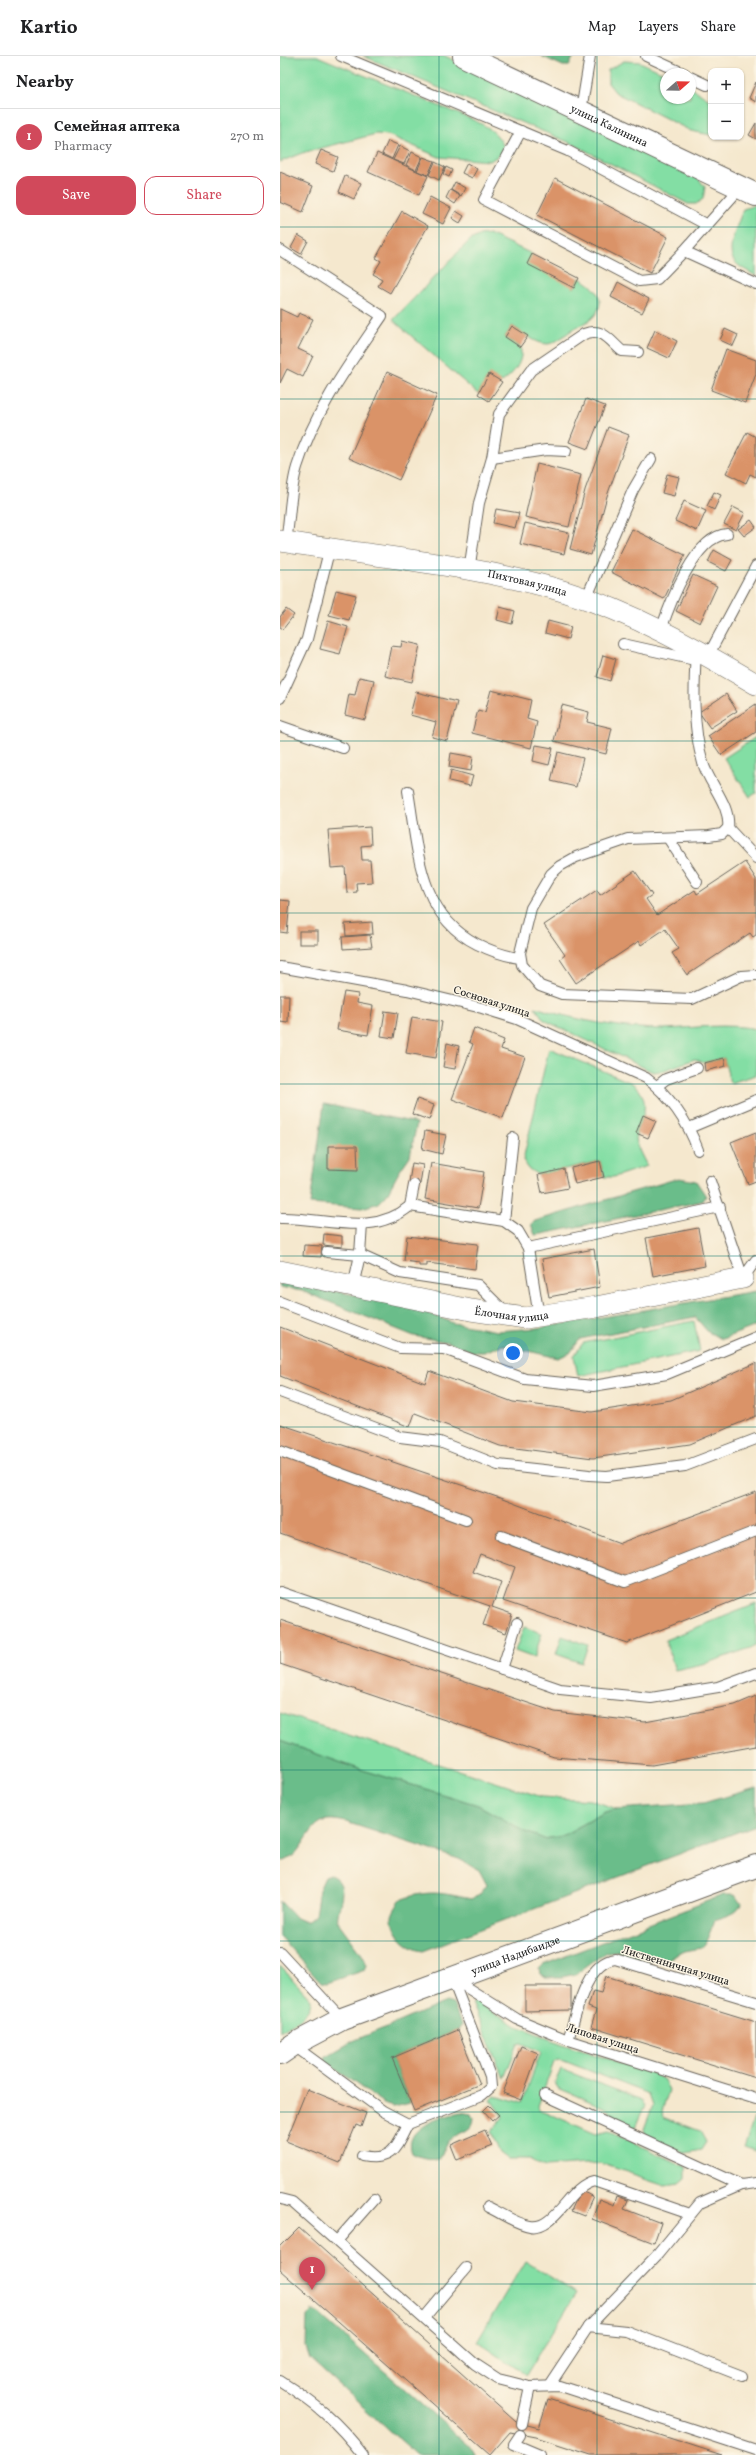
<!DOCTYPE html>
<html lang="en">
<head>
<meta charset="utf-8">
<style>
	body { margin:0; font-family:Vollkorn,serif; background:#f2f2f2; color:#202124 }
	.controls { position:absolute; right:12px; top:12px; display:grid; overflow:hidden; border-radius:8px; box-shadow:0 1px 3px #0004 }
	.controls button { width:36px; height:36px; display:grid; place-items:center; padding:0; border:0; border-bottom:1px solid #e0e0e0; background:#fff; color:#202124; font:20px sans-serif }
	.compass { position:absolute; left:380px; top:12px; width:36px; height:36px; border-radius:50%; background:#fff; box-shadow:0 1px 3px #0004; rotate:70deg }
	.you { position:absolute; left:233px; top:1297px; width:14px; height:14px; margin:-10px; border:3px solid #fff; border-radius:50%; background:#1a73e8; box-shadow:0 0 0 6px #1a73e833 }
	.badge { display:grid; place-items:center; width:26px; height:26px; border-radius:50%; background:#d1495b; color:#fff; font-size:13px; font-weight:700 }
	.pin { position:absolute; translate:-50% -33px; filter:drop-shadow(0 1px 2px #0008) }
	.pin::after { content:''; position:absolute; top:21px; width:14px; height:12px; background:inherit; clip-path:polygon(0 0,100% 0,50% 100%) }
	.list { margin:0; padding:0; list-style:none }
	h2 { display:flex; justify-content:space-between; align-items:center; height:52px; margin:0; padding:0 16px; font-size:17px }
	h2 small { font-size:13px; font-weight:400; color:#757577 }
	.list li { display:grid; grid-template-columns:26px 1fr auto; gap:12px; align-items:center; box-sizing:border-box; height:56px; padding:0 16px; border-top:1px solid #e0e0e0 }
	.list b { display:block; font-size:15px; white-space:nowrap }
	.list p { margin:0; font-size:13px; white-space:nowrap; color:#757577 }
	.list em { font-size:13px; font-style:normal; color:#757577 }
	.actions { display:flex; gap:8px; padding:12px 16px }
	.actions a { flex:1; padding:9px 0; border:1px solid #d1495b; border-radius:12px; text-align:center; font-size:14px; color:#d1495b }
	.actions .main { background:#d1495b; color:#fff }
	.map { position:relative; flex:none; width:476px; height:2399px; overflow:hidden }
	header { display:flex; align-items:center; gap:24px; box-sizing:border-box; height:56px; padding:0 20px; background:#fff; border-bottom:1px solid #e0e0e0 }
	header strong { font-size:19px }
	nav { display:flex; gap:22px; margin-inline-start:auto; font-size:14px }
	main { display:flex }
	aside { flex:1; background:#fff }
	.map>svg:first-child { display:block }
</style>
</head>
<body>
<header>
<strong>Kartio</strong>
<nav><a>Map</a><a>Layers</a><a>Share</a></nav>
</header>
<main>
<aside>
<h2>Nearby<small></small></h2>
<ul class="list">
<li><span class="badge">1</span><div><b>Семейная аптека</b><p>Pharmacy</p></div><em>270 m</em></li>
</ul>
<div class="actions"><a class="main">Save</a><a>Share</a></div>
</aside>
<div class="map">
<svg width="476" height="2399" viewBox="0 0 476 2399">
	<rect width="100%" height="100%" fill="#fcf5e5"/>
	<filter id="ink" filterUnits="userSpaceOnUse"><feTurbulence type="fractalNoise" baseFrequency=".025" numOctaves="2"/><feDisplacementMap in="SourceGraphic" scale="8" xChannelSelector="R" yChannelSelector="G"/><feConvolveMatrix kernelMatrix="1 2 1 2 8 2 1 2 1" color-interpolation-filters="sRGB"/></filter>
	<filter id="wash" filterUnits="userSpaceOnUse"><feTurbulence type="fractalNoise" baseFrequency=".012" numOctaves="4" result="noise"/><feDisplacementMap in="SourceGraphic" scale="16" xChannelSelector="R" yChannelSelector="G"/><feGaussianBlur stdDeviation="0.9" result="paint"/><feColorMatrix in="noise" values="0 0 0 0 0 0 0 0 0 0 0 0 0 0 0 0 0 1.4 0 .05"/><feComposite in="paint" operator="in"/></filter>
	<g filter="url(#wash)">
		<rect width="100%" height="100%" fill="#f5e8ce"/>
		<g fill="#83dea4" stroke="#507d60">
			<path d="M0,0H37L191,63C205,69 218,76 224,91L221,98L210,105L159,101L108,79L96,78L22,97L0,106Z"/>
			<polygon points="83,0 165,0 418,122 425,131 423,143 416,148 408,148 293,88"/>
			<polygon points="344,5 360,6 386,18 386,42 410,42 410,31 431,45 431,79 411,75 336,37 328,27 328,14"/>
			<path d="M476,149V220C470,216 460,212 455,206C444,194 459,167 463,153Z"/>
			<path d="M209,178L252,198L294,232L299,222C317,230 329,247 311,263C306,267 298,270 292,274C285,279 276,287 268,288C255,288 243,276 232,270L225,281L240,291C245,305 233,318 222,326L209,319L198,338L113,264L189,185L200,179Z"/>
			<polygon points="476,681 476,737 470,741 444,702"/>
			<path d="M255,951C295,964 341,973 384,973C415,972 446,967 476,973V1019L450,1027L444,1002L424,1007L415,1003L382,1015L373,1016L264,964Z"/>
			<path d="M269,992L352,1027C363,1035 367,1046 363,1060C361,1066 356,1072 356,1077C355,1089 362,1100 367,1110L334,1121H324L320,1105L258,1119L249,1113L243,1104Z"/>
			<polygon points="414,1265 420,1295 298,1320 294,1300 303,1287"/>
			<polygon points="476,1548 476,1590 427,1607 395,1614 385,1584"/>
			<polygon points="244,1571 262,1577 254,1602 235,1595"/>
			<polygon points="282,1580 308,1589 302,1607 276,1598"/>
			<polygon points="0,1657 262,1741 311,1744 337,1753 325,1756 282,1780 264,1783 246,1776 198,1749 76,1712 0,1685"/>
			<path d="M0,1910L31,1943C32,1959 12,1967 0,1975Z"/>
			<polygon points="196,1945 235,1969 285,1989 375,2018 384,2024 389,2034 382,2056 383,2061 420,2075 426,2086 421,2094 405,2097 366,2080 364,2073 373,2049 369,2038 284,2005 278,2004 274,2006 258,2050 261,2054 316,2078 330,2075 406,2111 406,2122 400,2127 385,2129 320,2107 265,2111 250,2103 228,2103 220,2097 211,2076 223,2061 211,2044 215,2040 219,2040 242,2047 261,1996 241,1987 238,1988 224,2022 192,1947"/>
			<polygon points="281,2013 362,2044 365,2049 355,2071 349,2073 332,2064 328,2053 278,2032 275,2027"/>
			<polygon points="474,2062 476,2063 476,2095 464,2091"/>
			<polygon points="245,2205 296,2237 246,2319 197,2285"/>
		</g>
		<g fill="#6abd8a" stroke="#436c53">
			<polygon points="261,0 294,0 289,10 283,10"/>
			<polygon points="44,1048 137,1067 130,1100 119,1116 106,1140 99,1147 82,1152 30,1148"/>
			<polygon points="399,1122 416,1125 426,1140 423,1145 262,1178 255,1179 251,1168 255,1165"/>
			<polygon points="10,1226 134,1251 173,1267 217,1275 258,1272 476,1235 476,1270 442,1283 428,1276 415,1261 300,1283 290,1297 278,1302 223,1289 204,1296 193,1296 168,1286 134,1280 22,1235 0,1231 0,1228"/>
			<path d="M0,1685L76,1712L198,1749L246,1776L264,1783L282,1780L325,1756L337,1753L423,1747L476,1732V1769L143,1895C128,1893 111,1877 112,1860C113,1855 118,1848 121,1844C149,1833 162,1837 191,1843L201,1837L207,1829L199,1814L179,1803L66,1766C61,1765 53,1763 47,1764C27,1767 23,1803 0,1806Z"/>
			<path d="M50,1819C73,1828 55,1854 58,1866L81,1897L87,1909L85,1914L47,1927L41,1926L0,1881V1845L16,1862L23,1865H28L35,1859L39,1834L45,1821Z"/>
			<path d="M443,1839H455L461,1848C458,1859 444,1860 435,1864L425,1888L421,1892L405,1895L381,1906L367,1905L338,1895L326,1896L296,1918L282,1921H265L260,1918L259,1913L263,1909Z"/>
			<polygon points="166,1946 173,1948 181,1968 178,1974 112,2002 130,2047 114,2051 106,2049 45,2006 45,2001 73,1985"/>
			<path d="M181,2056L191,2058L194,2061C194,2076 180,2075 171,2083C166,2087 165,2095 161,2099C154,2106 138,2101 132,2097C122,2071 162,2061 181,2056Z"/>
			<polygon points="32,2255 38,2257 194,2394 195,2399 136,2399 30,2303 26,2291 27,2260"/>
		</g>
		<g id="blocks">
			<g fill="#da9368">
				<polygon points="476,26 476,46 469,42"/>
				<polygon points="476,67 476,83 469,79"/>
				<polygon points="108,85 118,89 112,103 102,98"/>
				<polygon points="120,90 130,95 124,108 113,104"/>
				<polygon points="41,94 58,101 53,115 35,108"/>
				<polygon points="132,96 142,101 136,114 126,109"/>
				<polygon points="97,97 148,120 139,139 88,116"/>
				<polygon points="143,101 154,105 148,119 137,115"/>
				<polygon points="155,106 165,111 159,124 149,119"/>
				<polygon points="187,107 197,113 192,122 182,117"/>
				<polygon points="166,111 172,114 169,121 163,118"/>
				<polygon points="0,116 33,130 23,156 0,146"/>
				<polygon points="65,120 81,127 74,143 59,136"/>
				<polygon points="275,122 388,181 370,217 257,159"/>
				<polygon points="175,126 185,132 181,140 171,134"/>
				<polygon points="170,134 180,140 175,148 166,142"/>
				<polygon points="150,141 171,152 163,168 142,158"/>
				<polygon points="122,155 148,170 110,237 98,230 102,223 93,218 101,205 96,202"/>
				<polygon points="176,155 184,160 180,167 172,162"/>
				<polygon points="18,179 28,185 21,198 11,192"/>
				<polygon points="252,198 299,222 294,232 247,208"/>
				<polygon points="338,226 369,243 362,257 331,241"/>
				<polygon points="0,253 17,261 19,257 33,263 18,293 33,300 23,321 7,313 0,327"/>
				<polygon points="232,270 248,280 240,291 225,281"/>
				<polygon points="445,273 458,279 453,290 440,284"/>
				<polygon points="375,274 397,285 389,302 367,292"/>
				<polygon points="446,293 476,304 476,318 465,347 431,334"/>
				<polygon points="107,316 157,339 119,424 69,402"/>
				<polygon points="209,318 222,326 209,345 198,338"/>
				<polygon points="306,343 325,350 308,393 289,386"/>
				<polygon points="328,371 349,379 327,440 311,499 290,493 305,434"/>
				<polygon points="467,376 476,381 476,421 470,418 466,427 446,417"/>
				<polygon points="257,408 301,419 289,471 245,461"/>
				<polygon points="387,418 399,421 394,440 382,437"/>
				<polygon points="434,436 441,439 434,454 427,450"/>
				<polygon points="404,445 426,455 417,475 395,465"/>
				<polygon points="453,451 465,457 456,474 444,468"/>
				<polygon points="216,453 239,457 235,472 213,467"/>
				<polygon points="471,464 476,471 464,480 458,473"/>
				<polygon points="245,467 289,477 284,498 240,488"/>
				<polygon points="352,473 405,499 384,543 331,516"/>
				<polygon points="434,494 452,504 446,515 428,506"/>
				<polygon points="413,519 437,530 420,567 396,555"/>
				<polygon points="56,534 76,539 69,564 49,559"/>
				<polygon points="220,551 235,555 232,568 217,564"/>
				<polygon points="6,553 14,559 3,573 0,571 0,561"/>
				<polygon points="48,565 68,571 60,598 40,593"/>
				<polygon points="268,565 291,571 288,583 265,577"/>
				<polygon points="122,585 140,589 132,626 105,620 111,590 121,591"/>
				<polygon points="323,599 336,603 330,625 317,621"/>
				<polygon points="79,621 94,624 85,664 65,659 69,638 75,639"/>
				<polygon points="211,634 251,644 247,663 257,666 251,692 192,677 198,654 205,656"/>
				<polygon points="136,636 177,646 167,685 152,681 156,666 130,659"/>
				<polygon points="446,638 457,655 430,672 419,656"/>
				<polygon points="476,648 476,676 441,699 428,680"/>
				<polygon points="282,649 309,656 307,666 332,672 326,698 274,685"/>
				<polygon points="256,689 273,692 269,709 253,705"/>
				<polygon points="278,696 303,702 296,731 271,725"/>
				<polygon points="171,697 193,701 191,715 169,711"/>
				<polygon points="171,714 193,720 190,730 169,725"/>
				<polygon points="90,771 91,789 81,790 82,804 90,804 92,826 76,827 77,836 67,837 65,811 51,812 48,774"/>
				<polygon points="465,806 476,823 476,879 473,881 470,877 407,919 392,897 399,893 385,873 361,889 359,885 296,927 280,903 285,899 264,869 317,834 320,839 355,815 372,839 366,843 377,859 415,834 417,838"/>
				<polygon points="0,844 10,845 7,877 0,876"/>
				<polygon points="92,866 93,878 66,880 65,868"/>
				<rect x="19" y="875" width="19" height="13"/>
				<polygon points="90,879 92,891 63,893 62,881"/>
				<polygon points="64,936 78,938 77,947 93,950 88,979 57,974"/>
				<polygon points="0,939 9,939 8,967 0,966"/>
				<polygon points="105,955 118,957 114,982 101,980"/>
				<polygon points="132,961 162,966 156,1002 126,997"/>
				<polygon points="194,972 224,984 221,993 245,1001 223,1062 172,1043 193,988 189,986"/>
				<polygon points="167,987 179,990 175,1013 163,1011"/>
				<polygon points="444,1002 446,1010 425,1015 424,1007"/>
				<polygon points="137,1043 154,1049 149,1064 132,1058"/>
				<polygon points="363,1059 376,1065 368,1082 356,1077"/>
				<polygon points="145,1075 166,1079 162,1098 142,1093"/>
				<polygon points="476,1076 476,1125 468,1128 451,1086"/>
				<polygon points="48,1090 77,1090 78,1114 48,1113"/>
				<polygon points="320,1105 324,1121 295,1128 291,1112"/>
				<polygon points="132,1107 143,1109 140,1128 129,1126"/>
				<polygon points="151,1107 204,1116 198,1152 145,1143"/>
				<polygon points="284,1113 288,1132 262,1137 258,1119"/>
				<polygon points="418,1172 425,1210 373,1220 366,1182"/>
				<polygon points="44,1178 62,1180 62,1191 43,1189"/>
				<polygon points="127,1180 198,1188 195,1213 147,1207 147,1210 139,1210 139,1207 124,1205"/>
				<polygon points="24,1189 42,1190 41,1201 23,1200"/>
				<polygon points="314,1193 320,1231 269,1241 262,1203"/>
				<polygon points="0,1271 145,1327 149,1315 233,1346 312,1356 391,1344 476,1307 476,1360 410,1388 313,1402 220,1390 135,1357 130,1371 0,1320"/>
				<polygon points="0,1368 217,1441 340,1487 476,1436 476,1536 347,1587 223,1545 235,1511 200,1498 193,1516 221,1526 212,1551 232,1558 226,1577 203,1569 210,1550 0,1477"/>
				<polygon points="0,1564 275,1656 365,1666 455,1649 476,1640 476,1690 372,1709 274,1701 0,1608"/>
				<polygon points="326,1920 476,1966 476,2022 311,1971 316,1954 308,1951 313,1935 321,1937"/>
				<polygon points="245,1930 291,1930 291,1954 245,1955"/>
				<polygon points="178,1974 200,2028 134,2055 112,2002"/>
				<polygon points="241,1990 258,1997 241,2044 223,2037"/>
				<polygon points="27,2033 86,2057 81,2071 76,2069 60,2107 6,2085"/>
				<polygon points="209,2049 219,2059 212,2065 203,2055"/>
				<polygon points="205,2074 212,2090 177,2104 171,2089"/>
				<polygon points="300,2135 313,2140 304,2160 291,2155"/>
				<polygon points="337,2140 348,2144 344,2153 381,2167 374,2187 312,2163 319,2143 334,2149"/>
				<polygon points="19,2172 236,2366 259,2372 268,2343 442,2399 311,2399 256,2381 230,2376 210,2399 0,2214 0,2191"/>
			</g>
		</g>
	</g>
	<g filter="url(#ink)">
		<use href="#blocks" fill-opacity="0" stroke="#68635a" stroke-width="1"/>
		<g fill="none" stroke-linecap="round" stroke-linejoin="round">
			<g stroke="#68635a" stroke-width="12">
				<g id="service">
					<polyline points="61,0 288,95 427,169"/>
					<polyline points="366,0 405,18"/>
					<polyline points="410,21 427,29"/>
					<polyline points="301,55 310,0"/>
					<polyline points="241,75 204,144 359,225 377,223 404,195"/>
					<polyline points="461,131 404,195 476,228"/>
					<path d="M0,194L102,260C70,307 34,356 17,411C10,434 10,462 6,486"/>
					<polyline points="212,402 266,394 286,395"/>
					<path d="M189,515L199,447L212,402L219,358L251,314L304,278C323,271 329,284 342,295L358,296"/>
					<polyline points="306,543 353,434 371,403"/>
					<path d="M381,574C390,547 415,480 447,478"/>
					<polyline points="343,588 415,604"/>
					<path d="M416,593C414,631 412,670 423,707C429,728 451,749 448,772L442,778L429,780L348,783L296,801L280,810L271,818L251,852L240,897L242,909L260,930L282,938L412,943L461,920L476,919"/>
					<polyline points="428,600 476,510"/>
					<polyline points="0,642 27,583 50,491"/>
					<polyline points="0,670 63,692"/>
					<path d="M128,735C138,793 138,858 197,888C211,895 224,900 240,902"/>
					<polyline points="448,772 476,802"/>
					<polyline points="388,782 417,826"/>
					<path d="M0,911L127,934L202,952L237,963L366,1022C389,1039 408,1066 418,1094"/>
					<polyline points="377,1030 386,1023 417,1012"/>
					<polyline points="409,1072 476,1044"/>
					<polyline points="430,1125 463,1222"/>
					<polyline points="134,1129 130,1150 224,1165 238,1175 248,1192 259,1261"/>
					<path d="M0,1162C45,1161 92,1182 130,1150"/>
					<polyline points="224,1165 233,1082"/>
					<polyline points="82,1168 80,1199 120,1217 198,1229 225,1256"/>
					<polyline points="248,1192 440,1151"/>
					<polyline points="47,1196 80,1199 73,1230"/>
					<polyline points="463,1222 476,1204"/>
					<polyline points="0,1246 120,1292 164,1293 245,1323 313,1330 387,1318 476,1281"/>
					<polyline points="0,1336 120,1381 160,1386 218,1409 309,1419 327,1420 405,1410 476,1383"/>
					<polyline points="0,1395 186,1464"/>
					<polyline points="221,1480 345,1526 476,1475"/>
					<polyline points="0,1536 280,1633 371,1642 438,1631 476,1617"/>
					<polyline points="222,1613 237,1567"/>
					<polyline points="0,1896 62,1963"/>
					<polyline points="173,1923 237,1963 288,1984 476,2043"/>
					<path d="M288,1984C296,1959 305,1907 335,1903L476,1946"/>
					<polyline points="13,1989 103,2055 128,2068 202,2039 211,2031 210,2020 172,1922"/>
					<polyline points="265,2039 461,2129"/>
					<path d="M82,2100C113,2106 116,2091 128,2068"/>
					<polyline points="0,2143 12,2146 195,2308 218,2323 250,2331 280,2330 476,2394"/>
					<path d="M208,2151C221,2157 236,2168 250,2170C275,2175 289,2130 314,2125L410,2158"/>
					<polyline points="57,2185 94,2143"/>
					<polyline points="144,2262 186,2212"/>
					<polyline points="308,2271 378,2198 420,2147 461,2129 476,2127"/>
					<path d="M0,2325C35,2347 58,2366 83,2399"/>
					<polyline points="269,2330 308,2271 346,2275 462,2320"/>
					<polyline points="242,2368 250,2331"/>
					<polyline points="240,2379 234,2388 260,2399"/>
				</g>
			</g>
			<g stroke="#68635a" stroke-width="22">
				<g id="minor">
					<path id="s1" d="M0,485C95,501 194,508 286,536C354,557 415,592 476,628"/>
					<path id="s2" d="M0,1215L191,1254L245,1262L316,1251L463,1222"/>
				</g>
			</g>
			<g stroke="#68635a" stroke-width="24">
				<g id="secondary">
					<path id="s3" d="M184,0L476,139"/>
					<path id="s4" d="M0,1998L13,1989L62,1963L476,1810"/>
				</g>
			</g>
			<use href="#service" stroke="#fff" stroke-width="10"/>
			<use href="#minor" stroke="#fff" stroke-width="21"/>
			<use href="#secondary" stroke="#fff" stroke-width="22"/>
		</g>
	</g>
	<path fill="none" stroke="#0f766e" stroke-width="1" stroke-opacity="0.55" d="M159,0V2399M317,0V2399M0,171H476M0,343H476M0,514H476M0,685H476M0,857H476M0,1028H476M0,1200H476M0,1371H476M0,1542H476M0,1714H476M0,1885H476M0,2056H476M0,2228H476"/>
	<g text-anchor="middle" stroke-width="3" stroke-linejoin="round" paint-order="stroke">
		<g font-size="11" fill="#1c1c1c" stroke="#fcf5e5">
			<text dy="4" stroke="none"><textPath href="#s3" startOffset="161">улица Калинина</textPath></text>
			<text dy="4" stroke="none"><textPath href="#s1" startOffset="251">Пихтовая улица</textPath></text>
			<text transform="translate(212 945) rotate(18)" y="4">Сосновая улица</text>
			<text dy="4" stroke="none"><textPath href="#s2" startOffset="236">Ёлочная улица</textPath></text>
			<text dy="4" stroke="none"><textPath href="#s4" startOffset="256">улица Надибаидзе</textPath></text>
			<text transform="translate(396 1909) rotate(17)" y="4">Лиственничная улица</text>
			<text transform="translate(323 1982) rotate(18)" y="4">Липовая улица</text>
		</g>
	</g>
</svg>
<div class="controls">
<button>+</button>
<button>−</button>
</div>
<svg class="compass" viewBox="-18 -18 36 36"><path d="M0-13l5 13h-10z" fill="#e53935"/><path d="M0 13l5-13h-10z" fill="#757577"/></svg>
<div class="you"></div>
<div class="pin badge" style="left:32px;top:2234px">1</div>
</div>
</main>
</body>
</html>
